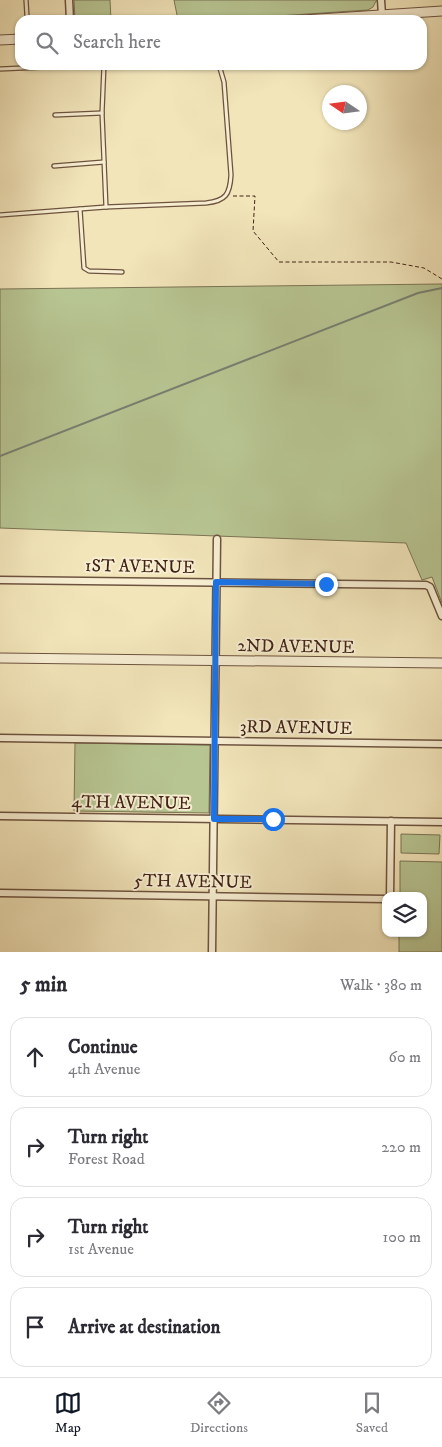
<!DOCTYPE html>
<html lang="en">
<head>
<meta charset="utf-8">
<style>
	body { margin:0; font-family:"IM FELL DW Pica",serif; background:#f2f2f3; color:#2b2b33 }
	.controls { position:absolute; right:15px; bottom:15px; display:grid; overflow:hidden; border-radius:10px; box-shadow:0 1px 4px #0004 }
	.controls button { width:45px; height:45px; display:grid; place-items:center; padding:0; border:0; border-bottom:1px solid #e1e1e2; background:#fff; color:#2b2b33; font:25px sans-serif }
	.compass { position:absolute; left:322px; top:85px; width:45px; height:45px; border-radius:50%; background:#fff; box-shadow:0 1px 4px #0004; rotate:283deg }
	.stop { position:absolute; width:15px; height:15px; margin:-11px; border:4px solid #1a73e8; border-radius:50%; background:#fff }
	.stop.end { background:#1a73e8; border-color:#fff; box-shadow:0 1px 5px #0008 }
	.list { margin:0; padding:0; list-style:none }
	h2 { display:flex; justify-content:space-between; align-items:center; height:65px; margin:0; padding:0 20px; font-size:21px }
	h2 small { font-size:16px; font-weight:400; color:#7c7c81 }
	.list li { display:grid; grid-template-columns:32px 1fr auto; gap:15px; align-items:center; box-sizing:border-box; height:80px; margin:0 10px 10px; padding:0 10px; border:1px solid #e1e1e2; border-radius:15px }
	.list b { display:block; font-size:19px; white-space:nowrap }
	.list p { margin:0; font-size:16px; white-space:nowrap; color:#7c7c81 }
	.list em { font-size:16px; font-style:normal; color:#7c7c81 }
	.icon { flex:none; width:28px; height:28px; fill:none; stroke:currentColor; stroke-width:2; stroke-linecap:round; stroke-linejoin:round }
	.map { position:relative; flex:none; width:442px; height:952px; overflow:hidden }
	.search { position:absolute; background:#fff; box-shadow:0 1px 4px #0004; left:15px; right:15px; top:15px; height:55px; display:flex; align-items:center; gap:12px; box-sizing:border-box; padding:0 18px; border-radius:15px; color:#7c7c81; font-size:19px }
	.sheet { height:425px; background:#fff }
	nav { display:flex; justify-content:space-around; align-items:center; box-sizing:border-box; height:70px; border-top:1px solid #e1e1e2; background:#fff; font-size:14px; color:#7c7c81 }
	nav a { display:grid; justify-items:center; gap:2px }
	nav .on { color:#111827 }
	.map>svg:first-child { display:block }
</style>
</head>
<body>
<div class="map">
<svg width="442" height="952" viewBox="0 0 442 952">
	<rect width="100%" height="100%" fill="#f2e5ba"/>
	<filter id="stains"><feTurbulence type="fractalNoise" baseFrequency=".004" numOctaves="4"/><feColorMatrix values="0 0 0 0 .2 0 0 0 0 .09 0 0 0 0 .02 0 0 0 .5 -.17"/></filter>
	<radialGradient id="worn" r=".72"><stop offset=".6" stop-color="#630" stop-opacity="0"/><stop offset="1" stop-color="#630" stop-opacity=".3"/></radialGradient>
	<g fill="#b7c592" stroke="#7c7454">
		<polygon points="74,0 110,0 111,20 75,20"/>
		<polygon points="174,0 377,0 377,1 376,1 373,7 368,10 217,20 178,20"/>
		<polygon points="442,284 442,603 432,577 422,580 406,543 0,528 0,289"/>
		<polygon points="75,743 210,745 209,813 74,811"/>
		<polygon points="401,834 440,835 439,854 401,853"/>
		<polygon points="400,861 442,862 442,952 399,952 399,933 423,933 423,896 400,896"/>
	</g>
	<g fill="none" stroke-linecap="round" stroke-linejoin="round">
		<polyline stroke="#778071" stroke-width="2" points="0,456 418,293 442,288"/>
		<g stroke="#6d533f" stroke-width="5.5">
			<g id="service">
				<polyline points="26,0 27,16"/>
				<polyline points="104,65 102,113 106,207"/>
				<polyline points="0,69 92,65"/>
				<polyline points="55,115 102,113"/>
				<polyline points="54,166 104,162"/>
				<polyline points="80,209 84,268 89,271 122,272"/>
				<path d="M0,215L106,207L206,203C226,201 230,194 231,175L224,82L219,65"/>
			</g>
		</g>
		<g stroke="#6d533f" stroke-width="9">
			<g id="minor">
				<polyline points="69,0 70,20"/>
				<polyline points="381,0 382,15"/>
				<polyline points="0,580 426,585 430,587 442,616"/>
				<polyline points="0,738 442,744"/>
				<polyline points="0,816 442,822"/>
				<polyline points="0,893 386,899"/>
				<polyline points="390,896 391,821"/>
				<polyline points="212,952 217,539"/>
			</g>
		</g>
		<g stroke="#6d533f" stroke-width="11">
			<g id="tertiary">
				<polyline points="303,20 442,11"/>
				<polyline points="0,40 20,39"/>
				<polyline points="0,658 442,663"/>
			</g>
		</g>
		<polyline stroke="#412216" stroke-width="1" stroke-dasharray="4 2.5" stroke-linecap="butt" points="233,196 255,196 253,231 279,262 391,262 424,268 442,279"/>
		<use href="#service" stroke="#f7eed2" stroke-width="3"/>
		<use href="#minor" stroke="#f7eed2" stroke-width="6"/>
		<use href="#tertiary" stroke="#f7eed2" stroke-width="9"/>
	</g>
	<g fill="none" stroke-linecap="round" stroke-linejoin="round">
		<polyline stroke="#1a73e8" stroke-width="6" points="273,819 214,819 216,582 326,584"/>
	</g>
	<g text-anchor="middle" stroke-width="4" stroke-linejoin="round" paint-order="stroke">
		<g font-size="18" fill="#412216" stroke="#f7eed2">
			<text transform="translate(140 566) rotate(1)" y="6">1ST AVENUE</text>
			<text transform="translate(296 646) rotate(1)" y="6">2ND AVENUE</text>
			<text transform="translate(296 727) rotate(1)" y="6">3RD AVENUE</text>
			<text transform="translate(131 802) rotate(1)" y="6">4TH AVENUE</text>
			<text transform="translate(193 881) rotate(1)" y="6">5TH AVENUE</text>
		</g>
	</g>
	<rect width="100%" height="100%" filter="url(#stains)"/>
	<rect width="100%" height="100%" fill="url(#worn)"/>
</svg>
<div class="controls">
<button><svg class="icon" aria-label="layers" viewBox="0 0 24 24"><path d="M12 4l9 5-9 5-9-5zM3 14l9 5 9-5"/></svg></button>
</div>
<svg class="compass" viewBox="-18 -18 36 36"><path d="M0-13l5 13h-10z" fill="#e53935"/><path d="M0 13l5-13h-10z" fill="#7c7c81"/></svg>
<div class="stop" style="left:273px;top:819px"></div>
<div class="stop end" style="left:326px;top:584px"></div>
<div class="search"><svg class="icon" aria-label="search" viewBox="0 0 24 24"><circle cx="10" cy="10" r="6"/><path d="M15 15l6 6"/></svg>Search here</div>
</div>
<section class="sheet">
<h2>5 min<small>Walk · 380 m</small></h2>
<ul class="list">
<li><svg class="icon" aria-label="ahead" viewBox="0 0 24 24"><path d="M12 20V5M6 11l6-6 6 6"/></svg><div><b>Continue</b><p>4th Avenue</p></div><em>60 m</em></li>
<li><svg class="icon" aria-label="right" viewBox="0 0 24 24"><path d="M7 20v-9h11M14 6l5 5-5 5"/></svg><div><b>Turn right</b><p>Forest Road</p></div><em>220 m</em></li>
<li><svg class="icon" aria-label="right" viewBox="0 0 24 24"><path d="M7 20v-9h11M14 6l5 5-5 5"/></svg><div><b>Turn right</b><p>1st Avenue</p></div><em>100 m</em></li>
<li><svg class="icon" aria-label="arrive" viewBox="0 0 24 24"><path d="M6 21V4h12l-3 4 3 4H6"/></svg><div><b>Arrive at destination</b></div></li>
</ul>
</section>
<nav>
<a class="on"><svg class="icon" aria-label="map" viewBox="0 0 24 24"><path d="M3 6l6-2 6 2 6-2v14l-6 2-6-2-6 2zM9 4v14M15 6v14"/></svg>Map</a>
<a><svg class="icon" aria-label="directions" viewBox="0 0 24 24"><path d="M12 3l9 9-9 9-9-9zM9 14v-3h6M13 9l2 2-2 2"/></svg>Directions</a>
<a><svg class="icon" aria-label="saved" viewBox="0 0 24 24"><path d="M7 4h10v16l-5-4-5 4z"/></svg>Saved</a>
</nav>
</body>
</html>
